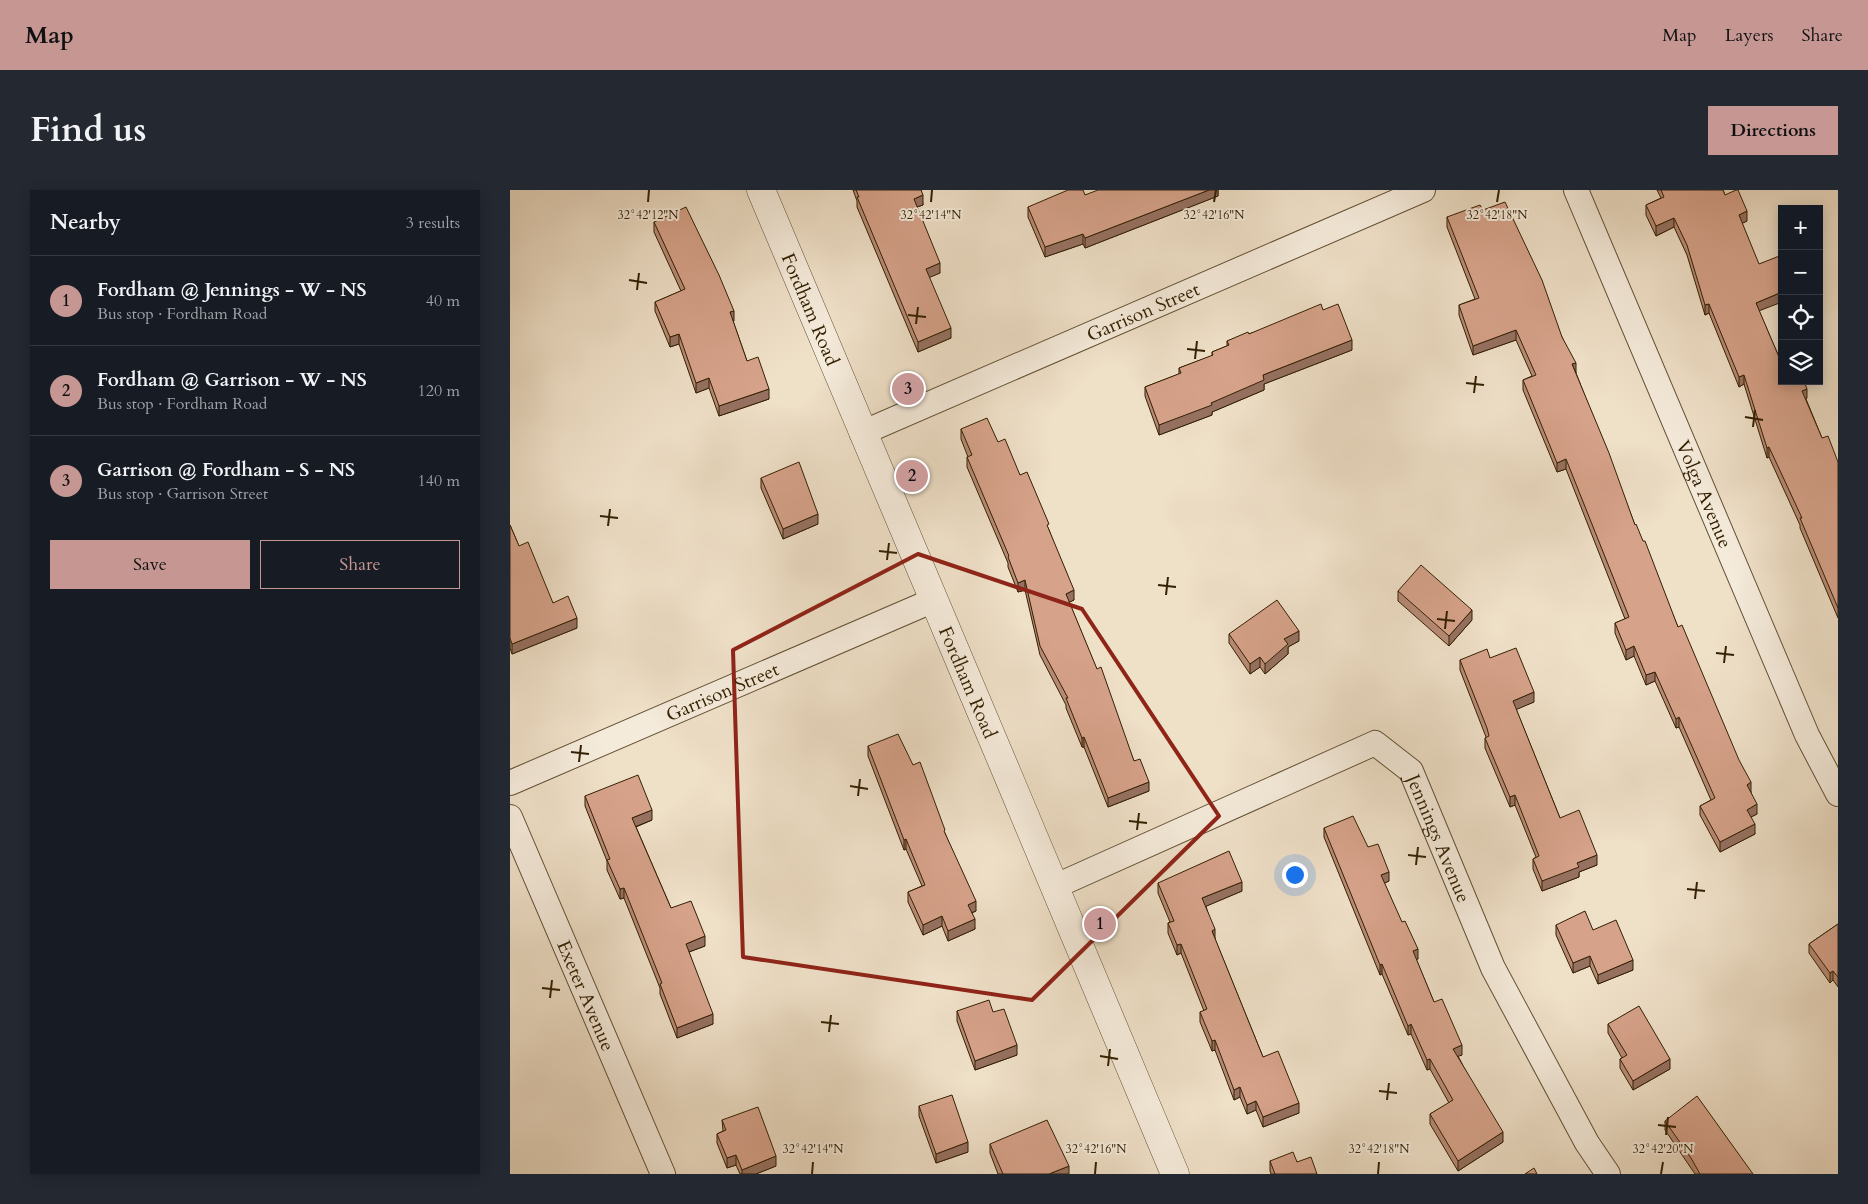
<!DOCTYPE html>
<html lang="en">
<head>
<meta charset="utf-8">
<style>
	body { margin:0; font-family:Cardo,serif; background:#242831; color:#f1f3f6 }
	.controls { position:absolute; right:15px; top:15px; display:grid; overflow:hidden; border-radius:0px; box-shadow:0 2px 12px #0003 }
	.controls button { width:45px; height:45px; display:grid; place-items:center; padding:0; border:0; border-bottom:1px solid #363941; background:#171b24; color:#f1f3f6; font:25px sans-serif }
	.you { position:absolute; left:784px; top:684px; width:18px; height:18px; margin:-12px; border:4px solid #fff; border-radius:50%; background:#1a73e8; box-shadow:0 0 0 8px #1a73e833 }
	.badge { display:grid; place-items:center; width:32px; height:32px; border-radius:50%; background:#c59692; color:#111; font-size:16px; font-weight:700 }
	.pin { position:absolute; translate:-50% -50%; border:2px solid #fff; box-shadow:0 1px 5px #0006 }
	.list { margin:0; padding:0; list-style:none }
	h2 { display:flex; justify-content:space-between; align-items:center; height:65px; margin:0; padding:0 20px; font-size:21px }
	h2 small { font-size:16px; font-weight:400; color:#9ea1a6 }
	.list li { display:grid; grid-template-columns:32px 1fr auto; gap:15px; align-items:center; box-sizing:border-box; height:90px; padding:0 20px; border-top:1px solid #363941 }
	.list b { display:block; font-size:19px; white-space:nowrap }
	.list p { margin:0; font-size:16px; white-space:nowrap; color:#9ea1a6 }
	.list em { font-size:16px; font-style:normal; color:#9ea1a6 }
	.actions { display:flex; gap:10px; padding:15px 20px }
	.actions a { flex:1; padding:11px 0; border:1px solid #c59692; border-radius:0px; text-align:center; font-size:18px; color:#c59692 }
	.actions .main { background:#c59692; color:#111 }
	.icon { flex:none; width:28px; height:28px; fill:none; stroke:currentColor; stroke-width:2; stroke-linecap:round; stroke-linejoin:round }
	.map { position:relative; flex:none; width:1328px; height:984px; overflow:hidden; border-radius:0px }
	header { display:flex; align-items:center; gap:30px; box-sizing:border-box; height:70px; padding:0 25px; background:#c59692; color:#111 }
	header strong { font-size:24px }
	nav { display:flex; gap:28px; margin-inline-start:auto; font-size:18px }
	.intro { display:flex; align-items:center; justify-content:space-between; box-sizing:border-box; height:120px; padding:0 30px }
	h1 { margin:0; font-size:35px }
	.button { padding:12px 22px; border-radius:0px; background:#c59692; color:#111; font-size:18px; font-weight:700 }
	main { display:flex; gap:30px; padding:0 30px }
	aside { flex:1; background:#171b24; border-radius:0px; box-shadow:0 2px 12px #0003 }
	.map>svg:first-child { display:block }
</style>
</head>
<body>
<header>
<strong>Map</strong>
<nav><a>Map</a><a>Layers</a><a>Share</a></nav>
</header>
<div class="intro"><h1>Find us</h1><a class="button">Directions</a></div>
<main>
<aside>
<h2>Nearby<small>3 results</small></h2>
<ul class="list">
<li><span class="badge">1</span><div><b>Fordham @ Jennings - W - NS</b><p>Bus stop · Fordham Road</p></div><em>40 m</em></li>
<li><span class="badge">2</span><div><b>Fordham @ Garrison - W - NS</b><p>Bus stop · Fordham Road</p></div><em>120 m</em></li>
<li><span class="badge">3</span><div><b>Garrison @ Fordham - S - NS</b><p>Bus stop · Garrison Street</p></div><em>140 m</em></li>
</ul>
<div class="actions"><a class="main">Save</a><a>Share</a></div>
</aside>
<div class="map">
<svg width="1328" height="984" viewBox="0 0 1328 984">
	<rect width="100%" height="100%" fill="#efe0c8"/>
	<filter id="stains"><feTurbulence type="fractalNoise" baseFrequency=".004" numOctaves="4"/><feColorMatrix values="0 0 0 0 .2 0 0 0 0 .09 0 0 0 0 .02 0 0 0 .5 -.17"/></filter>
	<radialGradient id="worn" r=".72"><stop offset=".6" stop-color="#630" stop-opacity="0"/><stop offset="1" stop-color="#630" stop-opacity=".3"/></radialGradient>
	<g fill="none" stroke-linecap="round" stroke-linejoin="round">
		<g stroke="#625034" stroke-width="26">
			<g id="minor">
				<path id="s1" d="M1066,0L1297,545L1328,604"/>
				<path id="s2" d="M352,243L913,0"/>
				<path id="s3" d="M0,593L424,410"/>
				<path id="s4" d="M0,627L153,984"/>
				<path id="s5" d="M546,696L865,553L901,581L983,778L1077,953L1098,984"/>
			</g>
		</g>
		<g stroke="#625034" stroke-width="29">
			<g id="tertiary">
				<path id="s6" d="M251,0C388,329 529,655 665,984"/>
			</g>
		</g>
		<use href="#minor" stroke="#f5ebdb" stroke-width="24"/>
		<use href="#tertiary" stroke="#f5ebdb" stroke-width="28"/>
	</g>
	<g fill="#b88b77" stroke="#332002">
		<polygon points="343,0 411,0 413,15 407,17 430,83 419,87 441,148 408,162 347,17 347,11"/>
		<polygon points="708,0 708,6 575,58 573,54 535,67 518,27 518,17 575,5"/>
		<polygon points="1147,0 1213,0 1215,5 1237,31 1232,33 1249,121 1269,167 1297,208 1296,209 1312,248 1328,272 1328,428 1290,338 1290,335 1259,267 1257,268 1234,194 1229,197 1199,123 1195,125 1177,65 1164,37 1146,46 1136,25 1136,15 1151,8"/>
		<polygon points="973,20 1052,147 1125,335 1168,437 1241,602 1247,624 1241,627 1245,644 1210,662 1190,625 1190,616 1201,610 1169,537 1166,538 1145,491 1136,495 1124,466 1116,470 1105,443 1105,433 1115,429 1056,279 1047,282 1013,200 1013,190 1022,186 1006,150 963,165 949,125 949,115 965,109 937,37 937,27"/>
		<polygon points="144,32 224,131 223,131 237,171 259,209 209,226 199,198 186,203 169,154 160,157 145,121 145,112 171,101 144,42"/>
		<polygon points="813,120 842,160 754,194 754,200 702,222 702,225 649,245 635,206 635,197 669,184 669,178 702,166 702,162 717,156 717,151"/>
		<polygon points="451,239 488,252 510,285 539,340 564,410 559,412 624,571 639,601 598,617 574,557 572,557 556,518 556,515 530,465 515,400 508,402 498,377 498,373 457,277 457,267 458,267 451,249"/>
		<polygon points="251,288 308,334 273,349 251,298"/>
		<polygon points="0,335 9,356 43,413 67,438 2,464 0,458"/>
		<polygon points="888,401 962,430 939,456 888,411"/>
		<polygon points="719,444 789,451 778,457 778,464 755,484 750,477 740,484 719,453"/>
		<polygon points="980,468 1024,512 1006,519 1050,628 1087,675 1069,682 1069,687 1032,701 1023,679 1023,669 1026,667 1005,615 1000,617 975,558 975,548 976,547 950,480 950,470"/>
		<polygon points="358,556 435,643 466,721 462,723 465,739 438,751 432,736 413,745 398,712 398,702 412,696 396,659 394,660 358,566"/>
		<polygon points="75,606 142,630 126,637 161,718 195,756 179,762 203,834 167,848 150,804 150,798 114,708 110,709 97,680 97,671 75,616"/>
		<polygon points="814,638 858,657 879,691 874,693 908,769 906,769 924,812 952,865 948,866 993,952 948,981 920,934 920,924 939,913 920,879 917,880 901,844 898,845 872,784 870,785 814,647"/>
		<polygon points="648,693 732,701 696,716 705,749 753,867 789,923 753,937 746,920 737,924 730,907 724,910 705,860 702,861 690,832 690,822 694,821 671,763 667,765 658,743 658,733 660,732 648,703"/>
		<polygon points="1328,734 1328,797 1323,790 1320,793 1299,763 1299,754"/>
		<polygon points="1046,735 1083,740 1123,780 1088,794 1080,776 1063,783 1046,745"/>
		<polygon points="447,821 483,822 507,865 465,880 447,831"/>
		<polygon points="1098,834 1160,879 1123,900 1110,878 1110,869 1112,868 1098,843"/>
		<polygon points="409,916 458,962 426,973 409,926"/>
		<polygon points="212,930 266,976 246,984 230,984 226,975 217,978 207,953 207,944 213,941"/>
		<polygon points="1155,931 1243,984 1185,984 1155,940"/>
		<polygon points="480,954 559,984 488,984 480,963"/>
		<polygon points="760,971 787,972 807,984 761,984 760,981"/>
	</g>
	<g fill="#967161" stroke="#332002">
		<polygon points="699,0 708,0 708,6 575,58 575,48"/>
		<polygon points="413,5 413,15 404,18 404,9"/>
		<polygon points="1237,21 1237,31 1229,35 1229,25"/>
		<polygon points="1164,28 1164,37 1146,46 1146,36"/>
		<polygon points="573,44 573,54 535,67 535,57"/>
		<polygon points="430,73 430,83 416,89 416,79"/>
		<polygon points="1272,102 1272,112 1246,122 1246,113"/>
		<polygon points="1199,114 1199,123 1195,125 1195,115"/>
		<polygon points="224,121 224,131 220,132 220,122"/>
		<polygon points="441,138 441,148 408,162 408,152"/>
		<polygon points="1006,140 1006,150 963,165 963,156"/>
		<polygon points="169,144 169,154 160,157 160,147"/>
		<polygon points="842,150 842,160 754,194 754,200 702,222 702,225 649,245 649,235 701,213 753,185"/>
		<polygon points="1066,173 1066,183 1062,174"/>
		<polygon points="1234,185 1234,194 1229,197 1229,187"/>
		<polygon points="199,188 199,198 186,203 186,193"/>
		<polygon points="259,199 259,209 209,226 209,216"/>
		<polygon points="1297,199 1297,208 1292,211 1292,201"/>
		<polygon points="1259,257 1259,267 1257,268 1257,258"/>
		<polygon points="1056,269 1056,279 1047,282 1047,273"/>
		<polygon points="308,324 308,334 273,349 273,339"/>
		<polygon points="515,390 515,400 508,402 508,393"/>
		<polygon points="564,400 564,410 556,414 556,404"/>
		<polygon points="962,420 962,430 939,456 939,446"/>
		<polygon points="67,428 67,438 2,464 2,454"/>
		<polygon points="789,441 789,451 778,457 778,464 755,484 755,474 774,449"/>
		<polygon points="1124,456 1124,466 1116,470 1116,460"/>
		<polygon points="750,467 750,477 740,484 740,474"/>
		<polygon points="1145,482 1145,491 1136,495 1136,485"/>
		<polygon points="1024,502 1024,512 1003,521 1003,511"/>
		<polygon points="1169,527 1169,537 1166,538 1166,529"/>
		<polygon points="574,547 574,557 572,557 572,548"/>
		<polygon points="639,592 639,601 598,617 598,608"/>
		<polygon points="1241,592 1241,602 1237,604 1237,595"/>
		<polygon points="1005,605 1005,615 1000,617 1000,607"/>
		<polygon points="1247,614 1247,624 1237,629 1237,620"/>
		<polygon points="142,620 142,630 122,638 122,628"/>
		<polygon points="1245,634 1245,644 1210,662 1210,652"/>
		<polygon points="396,649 396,659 394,660 394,650"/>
		<polygon points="1087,665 1087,675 1069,682 1069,687 1032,701 1032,691 1067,673"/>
		<polygon points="879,682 879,691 871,695 871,685"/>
		<polygon points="732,692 732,701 692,718 692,708"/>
		<polygon points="114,698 114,708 110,709 110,699"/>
		<polygon points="466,711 466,721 458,724 458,715"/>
		<polygon points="432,726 432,736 413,745 413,735"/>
		<polygon points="465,729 465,739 438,751 438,741"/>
		<polygon points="705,739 705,749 702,741"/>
		<polygon points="195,746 195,756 176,763 176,754"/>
		<polygon points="671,754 671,763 667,765 667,755"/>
		<polygon points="908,759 908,769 903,771 903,761"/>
		<polygon points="1080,766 1080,776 1063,783 1063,773"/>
		<polygon points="1123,770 1123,780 1088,794 1088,785"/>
		<polygon points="872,774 872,784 870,785 870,775"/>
		<polygon points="1323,781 1323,790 1320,793 1320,783"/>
		<polygon points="203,824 203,834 167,848 167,838"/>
		<polygon points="901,834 901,844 898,845 898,836"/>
		<polygon points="705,850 705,860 702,861 702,851"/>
		<polygon points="507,855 507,865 465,880 465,871"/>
		<polygon points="952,855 952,865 943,868 943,859"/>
		<polygon points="920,869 920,879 917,880 917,870"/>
		<polygon points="1160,869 1160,879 1123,900 1123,891"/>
		<polygon points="730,897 730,907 724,910 724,900"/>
		<polygon points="746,911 746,920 737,924 737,915"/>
		<polygon points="789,913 789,923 753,937 753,927"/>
		<polygon points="993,942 993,952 948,981 948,971"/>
		<polygon points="458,952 458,962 426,973 426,964"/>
		<polygon points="226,965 226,975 217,978 217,968"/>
		<polygon points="266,966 266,976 246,984 232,984 232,980"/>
		<polygon points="559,976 559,984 539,984"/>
	</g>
	<g fill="#d6a28a" stroke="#332002">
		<polygon points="346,0 411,0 413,5 404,9 430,73 416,79 441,138 408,152 347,7 349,7"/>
		<polygon points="558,0 573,0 575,5 588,0 699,0 575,48 573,44 535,57 518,17"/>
		<polygon points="1151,0 1213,0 1215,5 1226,0 1228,0 1237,21 1229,25 1249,74 1272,65 1272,102 1246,113 1269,167 1272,166 1272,191 1294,191 1297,199 1292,201 1312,248 1318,246 1328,272 1328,418 1290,328 1292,328 1259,257 1257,258 1234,185 1229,187 1199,114 1195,115 1177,55 1164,28 1146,36 1136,15 1154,7"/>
		<polygon points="995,12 1032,90 1052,147 1066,173 1062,174 1099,263 1125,335 1126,334 1133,351 1135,351 1168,437 1172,435 1229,570 1241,592 1237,595 1247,614 1237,620 1245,634 1210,652 1190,616 1205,608 1169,527 1166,529 1145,482 1136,485 1124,456 1116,460 1105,433 1119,427 1056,269 1047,273 1013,190 1026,185 1006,140 963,156 949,115 969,108 937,27 970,15 973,20"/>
		<polygon points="176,17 209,85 224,121 220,122 237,171 248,167 259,199 209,216 199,188 186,193 169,144 160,147 145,112 175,99 144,32"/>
		<polygon points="811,114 813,120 828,114 842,150 753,185 754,190 701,213 702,215 649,235 635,197 671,183 669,178 703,165 702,162 719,155 717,151 738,142 739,144"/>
		<polygon points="477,228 488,252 495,249 510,285 517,282 539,334 537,335 564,400 556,404 587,479 591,477 624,571 630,569 639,592 598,608 574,547 572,548 556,508 558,508 530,456 515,390 508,393 498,367 499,366 457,267 462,265 451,239"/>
		<polygon points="289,272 308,324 273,339 251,288"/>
		<polygon points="0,335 9,356 18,352 43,413 58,406 67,428 2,454 0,448"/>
		<polygon points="911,375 962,420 939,446 888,401"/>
		<polygon points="767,410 789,441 774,449 778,454 755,474 750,467 740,474 719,444"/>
		<polygon points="1006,458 1024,502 1003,511 1050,628 1069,620 1087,665 1067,673 1069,677 1032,691 1023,669 1029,666 1005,605 1000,607 975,548 979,546 977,538 950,470 977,459 980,468"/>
		<polygon points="388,544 403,575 410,572 435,640 434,641 466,711 458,715 465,729 438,741 432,726 413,735 398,702 415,695 396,649 394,650 358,556"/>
		<polygon points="128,585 142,620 122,628 161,718 181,711 195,746 176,754 203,824 167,838 150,794 152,793 114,698 110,699 97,670 100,669 75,606"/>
		<polygon points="843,626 858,657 868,654 879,682 871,685 892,732 895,731 908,759 903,761 924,812 932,809 952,855 943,859 993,942 948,971 920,924 943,910 920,869 917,870 901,834 898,836 872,774 870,775 814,638"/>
		<polygon points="719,661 732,692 692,708 705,739 702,741 753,867 768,861 789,913 753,927 746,911 737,915 730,897 724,900 705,850 702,851 690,822 697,819 671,754 667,755 658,733 664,731 648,693"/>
		<polygon points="1075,721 1083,740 1106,730 1123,770 1088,785 1080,766 1063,773 1046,735"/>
		<polygon points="1328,734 1328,787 1323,781 1320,783 1299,754"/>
		<polygon points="479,810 483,822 494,819 507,855 465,871 447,821"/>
		<polygon points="1129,816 1160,869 1123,891 1110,869 1117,865 1098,834"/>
		<polygon points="442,905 458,952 426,964 409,916"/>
		<polygon points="1187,906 1243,984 1190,984 1181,968 1155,931"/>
		<polygon points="248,917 266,966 232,980 226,965 217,968 207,944 216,940 212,930"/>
		<polygon points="537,930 559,976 539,984 493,984 480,954"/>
		<polygon points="783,962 787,972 801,967 807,984 765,984 760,971"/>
		<polygon points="1024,978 1027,984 1015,984"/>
	</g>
	<path fill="none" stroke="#8f2418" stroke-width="4" stroke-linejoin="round" d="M408,364L572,419L709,626L522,810L233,767L223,460Z"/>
	<path fill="none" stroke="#332002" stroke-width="2" d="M138,12L139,0M421,12L422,0M704,12L706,0M987,12L989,0M119,90L137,93M127,100L129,83M398,125L416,127M406,134L408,117M677,159L695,161M685,169L687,151M956,193L974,195M964,203L966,186M1235,227L1253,230M1243,237L1245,220M90,326L108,328M98,336L100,319M369,361L387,363M377,370L379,353M648,395L666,397M656,405L658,387M927,429L945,431M935,439L937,421M1206,463L1224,465M1214,473L1216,456M61,562L79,564M69,572L71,555M340,596L358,599M348,606L350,589M619,631L637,633M627,640L629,623M898,665L916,667M906,675L908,657M1177,699L1195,701M1185,709L1187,692M32,798L50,800M40,808L42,790M311,832L329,834M319,842L321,825M590,866L608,869M598,876L600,859M869,901L887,903M877,910L879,893M1148,935L1166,937M1156,945L1158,927M302,984L303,972M585,984L586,972M868,984L869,972M1151,984L1153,972"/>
	<g text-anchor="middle" stroke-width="4" stroke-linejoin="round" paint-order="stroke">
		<g font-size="19" fill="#332002" stroke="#f5ebdb">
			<text dy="7" stroke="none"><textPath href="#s6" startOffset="129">Fordham Road</textPath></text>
			<text dy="7" stroke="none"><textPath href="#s2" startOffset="306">Garrison Street</textPath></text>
			<text dy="7" stroke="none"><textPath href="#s1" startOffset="330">Volga Avenue</textPath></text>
			<text dy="7" stroke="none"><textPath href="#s6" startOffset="534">Fordham Road</textPath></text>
			<text dy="7" stroke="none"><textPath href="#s3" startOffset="231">Garrison Street</textPath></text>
			<text dy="7" stroke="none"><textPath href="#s5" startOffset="468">Jennings Avenue</textPath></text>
			<text dy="7" stroke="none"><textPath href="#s4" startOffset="194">Exeter Avenue</textPath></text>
		</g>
	</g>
	<g font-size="12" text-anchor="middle" fill="#332002" stroke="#f5ebdb" stroke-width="4" stroke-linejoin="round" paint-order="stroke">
		<text x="138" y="29">32°42'12"N</text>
		<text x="421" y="29">32°42'14"N</text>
		<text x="704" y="29">32°42'16"N</text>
		<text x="987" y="29">32°42'18"N</text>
		<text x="303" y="963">32°42'14"N</text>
		<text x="586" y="963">32°42'16"N</text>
		<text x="869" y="963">32°42'18"N</text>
		<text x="1153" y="963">32°42'20"N</text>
	</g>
	<rect width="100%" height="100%" filter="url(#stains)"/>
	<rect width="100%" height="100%" fill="url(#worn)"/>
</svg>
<div class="controls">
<button>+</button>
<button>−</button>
<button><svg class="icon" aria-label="locate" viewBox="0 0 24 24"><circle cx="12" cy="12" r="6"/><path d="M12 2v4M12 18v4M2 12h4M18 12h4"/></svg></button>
<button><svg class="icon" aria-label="layers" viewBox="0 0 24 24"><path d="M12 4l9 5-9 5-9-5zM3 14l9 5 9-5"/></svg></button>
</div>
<div class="you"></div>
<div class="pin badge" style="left:590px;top:734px">1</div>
<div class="pin badge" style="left:402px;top:286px">2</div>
<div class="pin badge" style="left:398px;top:199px">3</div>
</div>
</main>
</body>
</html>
